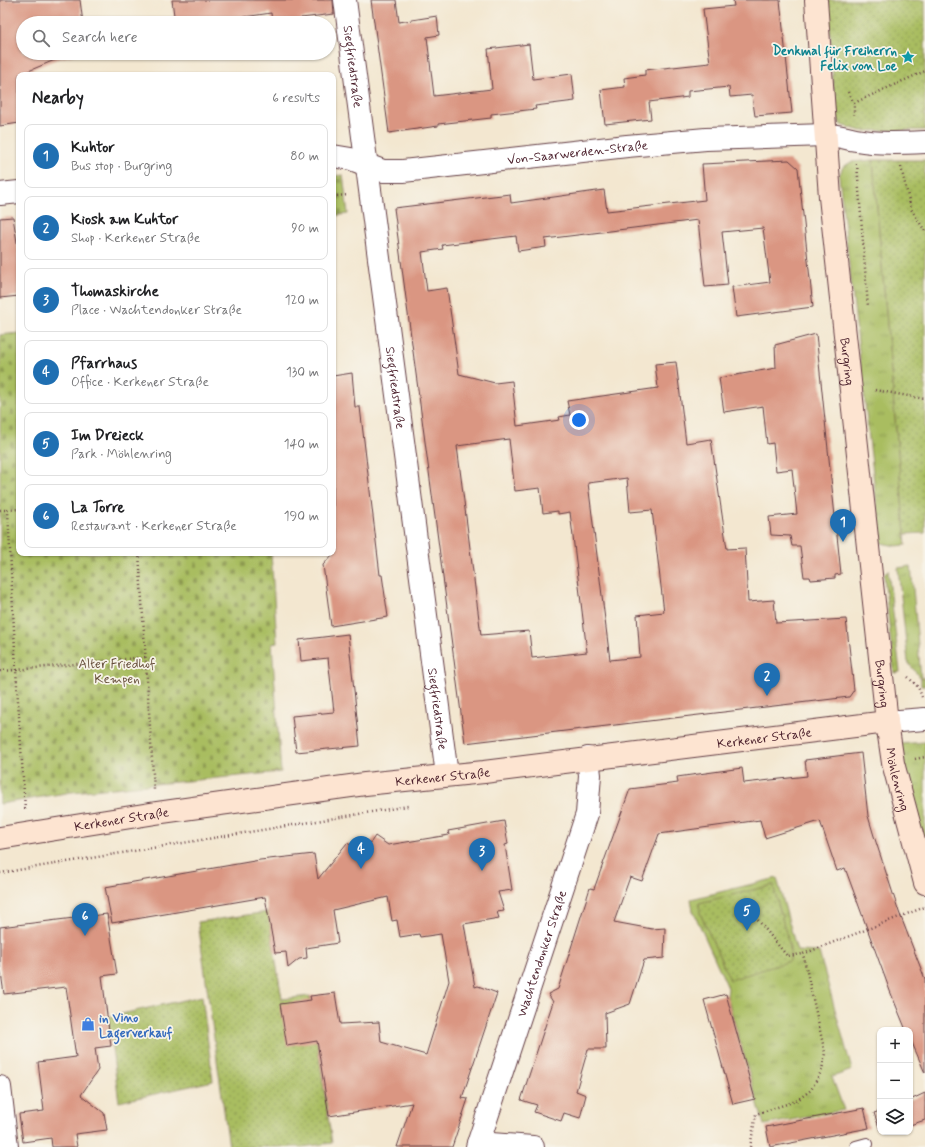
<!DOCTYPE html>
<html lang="en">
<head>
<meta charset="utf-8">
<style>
	body { margin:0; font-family:Mynerve,sans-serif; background:#f6f6f6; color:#202124 }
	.controls { position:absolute; right:12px; bottom:12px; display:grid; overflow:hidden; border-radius:8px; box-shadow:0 1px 3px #0004 }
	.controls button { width:36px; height:36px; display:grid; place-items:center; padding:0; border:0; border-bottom:1px solid #e0e0e0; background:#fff; color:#202124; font:20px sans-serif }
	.you { position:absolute; left:579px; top:420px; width:14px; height:14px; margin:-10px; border:3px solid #fff; border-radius:50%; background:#1a73e8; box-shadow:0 0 0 6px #1a73e833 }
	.badge { display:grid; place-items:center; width:26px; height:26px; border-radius:50%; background:#1f6fb2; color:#fff; font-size:13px; font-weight:700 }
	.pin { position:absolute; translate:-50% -33px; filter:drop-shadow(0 1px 2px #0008) }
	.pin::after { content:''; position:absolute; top:21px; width:14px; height:12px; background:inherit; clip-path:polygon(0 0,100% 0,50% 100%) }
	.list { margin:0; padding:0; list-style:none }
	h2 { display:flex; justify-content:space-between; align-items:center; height:52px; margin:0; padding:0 16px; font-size:17px }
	h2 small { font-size:13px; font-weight:400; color:#757577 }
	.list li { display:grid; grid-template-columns:26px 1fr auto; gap:12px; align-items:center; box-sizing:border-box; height:64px; margin:0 8px 8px; padding:0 8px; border:1px solid #e0e0e0; border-radius:8px }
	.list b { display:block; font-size:15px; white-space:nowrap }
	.list p { margin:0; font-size:13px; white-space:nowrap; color:#757577 }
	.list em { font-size:13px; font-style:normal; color:#757577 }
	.icon { flex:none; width:22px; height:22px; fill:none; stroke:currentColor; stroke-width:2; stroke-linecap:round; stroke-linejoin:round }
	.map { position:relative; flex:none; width:925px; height:1147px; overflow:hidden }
	.search { position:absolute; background:#fff; box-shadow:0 1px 3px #0004; left:16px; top:16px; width:320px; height:44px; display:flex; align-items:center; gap:10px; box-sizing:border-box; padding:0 14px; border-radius:22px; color:#757577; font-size:15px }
	.panel { position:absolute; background:#fff; box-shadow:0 1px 3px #0004; left:16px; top:72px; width:320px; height:484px; border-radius:8px }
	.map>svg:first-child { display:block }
</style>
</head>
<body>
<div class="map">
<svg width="925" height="1147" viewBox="0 0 925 1147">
	<defs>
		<pattern id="grass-tufts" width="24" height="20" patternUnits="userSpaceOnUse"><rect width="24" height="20" fill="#a9bd61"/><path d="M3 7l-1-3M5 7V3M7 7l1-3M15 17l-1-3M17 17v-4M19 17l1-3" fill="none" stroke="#8c9950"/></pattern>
		<pattern id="cemetery-stones" width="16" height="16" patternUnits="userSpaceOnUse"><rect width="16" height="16" fill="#a9bd61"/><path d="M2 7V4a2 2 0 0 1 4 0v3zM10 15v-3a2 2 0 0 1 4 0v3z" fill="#8c9950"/></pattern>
		<pattern id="park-dots" width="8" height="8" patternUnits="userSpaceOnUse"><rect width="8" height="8" fill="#a9bd61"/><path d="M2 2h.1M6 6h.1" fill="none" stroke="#8c9950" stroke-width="1.8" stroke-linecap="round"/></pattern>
	</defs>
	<rect width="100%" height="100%" fill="#f7f3e8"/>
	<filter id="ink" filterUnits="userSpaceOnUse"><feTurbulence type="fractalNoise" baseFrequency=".025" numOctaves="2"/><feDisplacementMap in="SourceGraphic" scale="8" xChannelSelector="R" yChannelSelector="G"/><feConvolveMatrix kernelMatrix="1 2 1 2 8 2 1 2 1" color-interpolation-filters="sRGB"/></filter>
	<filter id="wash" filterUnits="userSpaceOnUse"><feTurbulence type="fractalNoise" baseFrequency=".012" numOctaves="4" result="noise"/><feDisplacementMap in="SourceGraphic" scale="16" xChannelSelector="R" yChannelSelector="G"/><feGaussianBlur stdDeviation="0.9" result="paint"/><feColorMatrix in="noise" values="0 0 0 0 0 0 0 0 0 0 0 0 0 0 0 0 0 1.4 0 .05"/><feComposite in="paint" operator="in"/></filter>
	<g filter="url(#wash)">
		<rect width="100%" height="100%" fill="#f3e7d0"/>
		<g fill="url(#grass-tufts)" stroke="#7a6e46">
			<polygon points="873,160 906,545 896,546 881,543 839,176 843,167 851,162"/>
			<polygon points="911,566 921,678 925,678 925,686 921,686 921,679 908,662 898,568"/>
			<polygon points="888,570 900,672 894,673 884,575"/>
			<polygon points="925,742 925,847 907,785 900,744"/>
			<polygon points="777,878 797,951 819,952 852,1070 832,1077 844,1110 764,1125 727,996 728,988 693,911 691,899"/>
		</g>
		<g fill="url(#cemetery-stones)" stroke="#7a6e46">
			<polygon points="343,175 348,214 333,216 333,176"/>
			<polygon points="19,333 19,553 271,553 277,643 272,644 281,772 72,792 0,804 0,335"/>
		</g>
		<g fill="url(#park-dots)" stroke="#7a6e46">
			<polygon points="828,0 925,0 925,130 861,131 841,125 835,114"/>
			<polygon points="873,160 925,160 925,533 905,534"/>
			<polygon points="773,885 790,948 790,961 730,980 700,913 699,903"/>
			<polygon points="268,912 282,999 310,996 332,1143 302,1147 229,1147 198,922"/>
			<polygon points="202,996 213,1081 119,1102 108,1017"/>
		</g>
		<g id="blocks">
			<g fill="#da9682" fill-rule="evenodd">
				<polygon points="0,0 80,0 83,23 23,23 23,53 80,53 57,59 19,75 19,123 0,126"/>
				<polygon points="172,0 333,0 334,14 301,18 302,23 272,23 271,13 224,20 224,23 175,23"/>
				<polygon points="371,0 396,0 399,22 437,16 439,35 427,37 434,96 492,89 488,49 529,44 533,79 572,74 575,101 535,106 536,109 491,114 491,118 438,124 438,126 389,133"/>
				<polygon points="733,0 780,0 792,113 755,116 752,95 730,97 729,87 688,91 688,97 649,102 651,119 605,124 601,90 625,87 624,78 645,75 645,70 710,63 703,9 734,6"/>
				<path d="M789,160L798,168L813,307L736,317L732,287L770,282L763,228L722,232L728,285L705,287L698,220L545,239L546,247L518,251L516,236L442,245L443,249L422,252L427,291L447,288L459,374L495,383L512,381L517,426L560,420L559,417L570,415L567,401L658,388L655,364L676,362L686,443L711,439L727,549L745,548L748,602L774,600L776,623L846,619L854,690L849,697L465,743L394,208L510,194L511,203L604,190L607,211L705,200L702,164ZM509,439L515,491L540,488L543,513L558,511V514L570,512L587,652L532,658L529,631L481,635L457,446ZM627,478L630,512L652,510L664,612L637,615L640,657L610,660L588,483Z"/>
				<polygon points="13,217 19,255 19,296 0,298 0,218"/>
				<polygon points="816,334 841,574 835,575 835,578 811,580 810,577 804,577 800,546 792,546 790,536 771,535 769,517 797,514 792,469 776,471 773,443 767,444 763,406 724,412 719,378 776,368 775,345"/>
				<polygon points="352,373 355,407 360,407 380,575 382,575 388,617 331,626 323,565 333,554 333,376"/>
				<polygon points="348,634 360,746 296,752 292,716 334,712 328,658 301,661 299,640"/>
				<polygon points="861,753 868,816 874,836 899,912 925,979 925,1073 910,1038 910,1030 906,1030 890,991 845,868 837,871 820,821 765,838 760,820 659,834 642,881 630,877 614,922 652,929 665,928 664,958 644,960 630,1004 605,1013 606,1049 588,1049 576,1091 586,1095 580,1118 564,1113 561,1121 534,1112 537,1105 521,1100 553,1002 548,994 558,989 590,888 594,889 630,789 678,783 677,777 742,768 744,783 807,776 805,760"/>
				<polygon points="504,821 508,844 505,845 512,890 498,892 504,911 497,912 499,918 464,924 475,987 478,986 497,993 462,1098 468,1099 452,1147 397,1147 412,1103 329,1116 317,1041 287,1046 280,1004 311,1000 310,996 335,993 340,1024 379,1022 381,1042 426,1055 449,981 441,934 420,937 419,934 400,937 397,920 392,921 388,897 333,910 338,943 306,948 307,958 299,959 288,968 286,952 275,953 265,897 112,923 105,887 260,860 314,854 318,879 347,843 353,846 371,842 375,836 388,845 449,835 448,831"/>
				<polygon points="107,914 117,974 102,976 111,1046 95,1048 98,1070 81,1095 104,1113 107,1130 75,1134 77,1147 52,1147 51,1138 23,1142 19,1114 44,1111 38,1062 76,1057 66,987 4,994 0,966 0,927"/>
				<polygon points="726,994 755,1099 733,1104 704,1000"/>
				<polygon points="925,1093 925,1120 910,1125 910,1100"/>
				<polygon points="864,1108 869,1128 770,1147 766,1127"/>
				<polygon points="880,1111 880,1130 874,1113"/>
			</g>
		</g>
	</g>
	<g filter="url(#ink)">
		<use href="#blocks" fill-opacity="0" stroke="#633d44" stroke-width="1"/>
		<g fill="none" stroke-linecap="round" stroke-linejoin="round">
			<g stroke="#633d44" stroke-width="14">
				<polyline id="lane" points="856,1147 867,1144"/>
			</g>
			<g stroke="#633d44" stroke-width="24">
				<g id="street">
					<path id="s1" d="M345,0L447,775"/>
					<path id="s2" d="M333,156L351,159L383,171H403L627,146L706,139L825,135C839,135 844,138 856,140C878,144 902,143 925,142"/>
					<polyline points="0,194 19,192"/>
					<polyline points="887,722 925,719"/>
					<polyline points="0,1087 7,1147"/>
					<polyline points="478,1143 533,1147"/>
					<path id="s3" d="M477,1147L587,814L590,775L588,758"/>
				</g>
			</g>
			<g stroke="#633d44" stroke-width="24">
				<g id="secondary">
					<path id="s4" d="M816,0L830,197L887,722L893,763L925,883"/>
					<path id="s5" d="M0,838L156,813L365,784L484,772L887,722"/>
				</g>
			</g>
			<g stroke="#633d44" stroke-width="2.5" stroke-dasharray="1 3" stroke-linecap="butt">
				<polyline points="848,92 854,103 854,115"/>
				<polyline points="854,103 925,71"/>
				<polyline points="857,164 868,307"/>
				<polyline points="901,167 911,209 925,231"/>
				<polyline points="333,196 348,195"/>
				<polyline points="875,390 925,399"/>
				<polyline points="0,510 8,510"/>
				<polyline points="139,553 154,790"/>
				<polyline points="0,671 16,670 8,510 19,509"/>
				<polyline points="908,677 918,687 922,697"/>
				<polyline points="915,759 925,757"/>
				<polyline points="25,809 16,670 146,657"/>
				<polyline points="0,873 408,806"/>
				<polyline points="758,920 787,956 803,954"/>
				<polyline points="750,1147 756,1114 796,1101 811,1090 822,1070 825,1053 803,954 925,907"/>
			</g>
			<use href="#lane" stroke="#fff" stroke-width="12"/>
			<use href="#street" stroke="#fff" stroke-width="22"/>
			<use href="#secondary" stroke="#fde4d1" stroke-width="22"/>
		</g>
	</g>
	<defs>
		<g id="sight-bare" transform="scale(1.08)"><path d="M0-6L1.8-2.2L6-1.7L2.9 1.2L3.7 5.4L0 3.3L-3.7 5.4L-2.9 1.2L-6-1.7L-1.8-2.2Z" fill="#0f9aa8" stroke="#f7f3e8" stroke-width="2.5" paint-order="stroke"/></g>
		<g id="shop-bare" transform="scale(1.08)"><path d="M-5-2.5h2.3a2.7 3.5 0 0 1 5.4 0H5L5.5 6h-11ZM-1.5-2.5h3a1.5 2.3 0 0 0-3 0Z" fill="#3f7fe0" stroke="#f7f3e8" stroke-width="2.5" paint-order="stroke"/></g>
	</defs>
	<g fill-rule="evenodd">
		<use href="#sight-bare" x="908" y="57"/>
		<use href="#shop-bare" x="88" y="1024"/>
	</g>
	<g text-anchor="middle" stroke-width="3.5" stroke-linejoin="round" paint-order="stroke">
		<g font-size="13" font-weight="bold" fill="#0d838f" stroke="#f7f3e8" text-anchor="end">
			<text x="897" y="55">Denkmal für Freiherrn<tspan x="897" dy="15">Felix von Loe</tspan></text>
		</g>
		<g font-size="13" fill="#4a1f2b" stroke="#f7f3e8">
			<text dy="5" stroke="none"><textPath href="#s1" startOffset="67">Siegfriedstraße</textPath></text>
			<text dy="5" stroke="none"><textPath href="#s2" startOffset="248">Von-Saarwerden-Straße</textPath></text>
			<text dy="5" stroke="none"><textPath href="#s4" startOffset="363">Burgring</textPath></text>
			<text dy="5" stroke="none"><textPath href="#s1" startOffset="391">Siegfriedstraße</textPath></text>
			<text dy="5" stroke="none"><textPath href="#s4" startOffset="687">Burgring</textPath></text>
			<text dy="5" stroke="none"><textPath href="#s1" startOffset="715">Siegfriedstraße</textPath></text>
			<text dy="5" stroke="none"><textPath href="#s5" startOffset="771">Kerkener Straße</textPath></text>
			<text dy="5" stroke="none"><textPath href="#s5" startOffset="447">Kerkener Straße</textPath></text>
			<text dy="5" stroke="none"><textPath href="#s4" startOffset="784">Möhlenring</textPath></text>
			<text dy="5" stroke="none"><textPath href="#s5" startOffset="123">Kerkener Straße</textPath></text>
			<text dy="5" stroke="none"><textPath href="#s3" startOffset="204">Wachtendonker Straße</textPath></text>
		</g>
		<g font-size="13" fill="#664e3b" stroke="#f7f3e8">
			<text x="117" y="668">Alter Friedhof<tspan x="117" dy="15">Kempen</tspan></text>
		</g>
		<g font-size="13" font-weight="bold" fill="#366cbe" stroke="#f7f3e8" text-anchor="start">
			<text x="99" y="1022">in Vino<tspan x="99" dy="15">Lagerverkauf</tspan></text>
		</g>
	</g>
</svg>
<div class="controls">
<button>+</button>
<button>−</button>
<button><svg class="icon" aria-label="layers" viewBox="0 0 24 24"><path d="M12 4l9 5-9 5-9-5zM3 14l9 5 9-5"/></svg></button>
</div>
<div class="you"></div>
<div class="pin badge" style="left:843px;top:542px">1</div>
<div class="pin badge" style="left:767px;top:696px">2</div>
<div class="pin badge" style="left:482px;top:871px">3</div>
<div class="pin badge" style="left:361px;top:869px">4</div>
<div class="pin badge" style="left:747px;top:931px">5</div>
<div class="pin badge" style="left:85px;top:936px">6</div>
<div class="search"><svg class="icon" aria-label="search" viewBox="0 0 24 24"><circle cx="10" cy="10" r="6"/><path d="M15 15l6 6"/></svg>Search here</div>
<section class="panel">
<h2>Nearby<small>6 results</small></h2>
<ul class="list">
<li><span class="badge">1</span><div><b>Kuhtor</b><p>Bus stop · Burgring</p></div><em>80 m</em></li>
<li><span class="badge">2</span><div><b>Kiosk am Kuhtor</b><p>Shop · Kerkener Straße</p></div><em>90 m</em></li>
<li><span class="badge">3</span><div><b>Thomaskirche</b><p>Place · Wachtendonker Straße</p></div><em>120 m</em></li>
<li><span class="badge">4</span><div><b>Pfarrhaus</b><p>Office · Kerkener Straße</p></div><em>130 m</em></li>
<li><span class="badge">5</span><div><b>Im Dreieck</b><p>Park · Möhlenring</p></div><em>140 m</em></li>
<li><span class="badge">6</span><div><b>La Torre</b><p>Restaurant · Kerkener Straße</p></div><em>190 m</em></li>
</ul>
</section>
</div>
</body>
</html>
